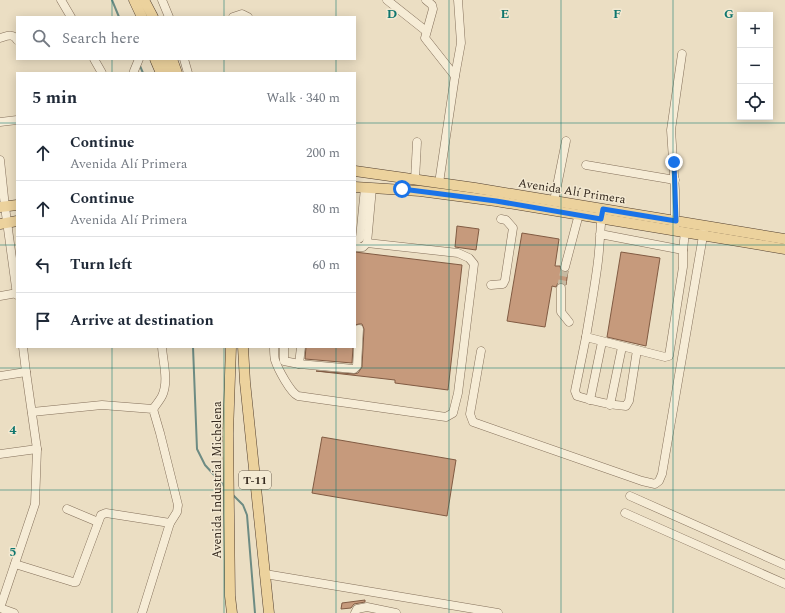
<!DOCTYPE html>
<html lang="en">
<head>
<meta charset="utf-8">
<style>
	body { margin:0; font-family:Spectral,serif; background:#f6f6f7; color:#1f2937 }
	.controls { position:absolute; right:12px; top:12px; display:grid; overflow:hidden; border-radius:0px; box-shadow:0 2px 10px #0003 }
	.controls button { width:36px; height:36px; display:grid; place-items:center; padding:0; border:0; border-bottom:1px solid #e0e1e3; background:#fff; color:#1f2937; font:20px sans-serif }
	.stop { position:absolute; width:12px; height:12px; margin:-9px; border:3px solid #1a73e8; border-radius:50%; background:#fff }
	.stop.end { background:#1a73e8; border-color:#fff; box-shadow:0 1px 4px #0008 }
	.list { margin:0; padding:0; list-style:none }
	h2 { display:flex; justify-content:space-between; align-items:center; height:52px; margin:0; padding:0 16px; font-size:17px }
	h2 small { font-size:13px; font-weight:400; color:#747a83 }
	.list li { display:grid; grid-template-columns:26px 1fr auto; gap:12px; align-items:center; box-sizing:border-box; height:56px; padding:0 16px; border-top:1px solid #e0e1e3 }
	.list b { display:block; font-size:15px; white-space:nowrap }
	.list p { margin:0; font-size:13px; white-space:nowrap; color:#747a83 }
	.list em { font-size:13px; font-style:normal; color:#747a83 }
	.icon { flex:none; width:22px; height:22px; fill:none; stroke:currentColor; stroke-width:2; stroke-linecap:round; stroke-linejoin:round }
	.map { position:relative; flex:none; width:785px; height:613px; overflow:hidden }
	.search { position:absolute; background:#fff; box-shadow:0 2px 10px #0003; left:16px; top:16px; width:340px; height:44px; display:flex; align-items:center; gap:10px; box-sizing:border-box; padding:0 14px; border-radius:0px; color:#747a83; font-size:15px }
	.panel { position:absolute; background:#fff; box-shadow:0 2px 10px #0003; left:16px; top:72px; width:340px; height:276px; border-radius:0px }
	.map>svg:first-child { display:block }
</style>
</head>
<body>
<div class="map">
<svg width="785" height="613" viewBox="0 0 785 613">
	<rect width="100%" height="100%" fill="#ebdec3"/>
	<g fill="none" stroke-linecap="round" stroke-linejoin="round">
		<g stroke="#6d8b83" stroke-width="2">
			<polyline points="112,0 119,17"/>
			<polyline points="140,66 143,73"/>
			<polyline points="193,347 197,449 205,465 226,488"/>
			<polyline points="233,495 243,505 247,515 255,613"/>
		</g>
	</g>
	<g fill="#c69a7c" stroke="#815b43">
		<polygon points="457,226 479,229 476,250 455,247"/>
		<polygon points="522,233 559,239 555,266 560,266 561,271 563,272 568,271 566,285 561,283 558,283 556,287 552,286 545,327 507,321"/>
		<polygon points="355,252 462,265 448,390 395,383 395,380 316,371 354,374 358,373 362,367 364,329 362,324 359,324 355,325"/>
		<polygon points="621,252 660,258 646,346 607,337"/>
		<polygon points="306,347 353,347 352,363 305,359"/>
		<polygon points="322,437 456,460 447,516 312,493"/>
		<polygon points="365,600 365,602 354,604 351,608 341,609 342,603"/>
	</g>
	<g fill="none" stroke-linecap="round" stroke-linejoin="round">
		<polyline stroke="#c7baa2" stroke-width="8" stroke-dasharray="8 4" stroke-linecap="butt" points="561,288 565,267"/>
		<g stroke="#84705b" stroke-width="9">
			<g id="minor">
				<polyline points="61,0 71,17"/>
				<polyline points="162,0 169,17"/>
				<polyline points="387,0 426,31"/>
				<polyline points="426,0 432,5 433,9 425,38 455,76"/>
				<polyline points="233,17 242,14 248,17"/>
				<path d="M0,38C7,36 13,33 17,40"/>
				<polyline points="94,59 102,73"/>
				<polyline points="184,59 188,73"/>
				<polyline points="134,73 134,71 139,59"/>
				<polyline points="0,122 17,120"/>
				<polyline points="0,160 5,207 17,295"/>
				<polyline points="586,165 675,180"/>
				<polyline points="415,180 417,142"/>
				<polyline points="439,183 455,76 461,43 458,0"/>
				<polyline points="554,201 566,141"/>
				<polyline points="675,226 675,190 671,130 682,54"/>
				<path d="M600,234L683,250V267L669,356L665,357L586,337C590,312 595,286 598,261C600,245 600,230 602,214"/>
				<polyline points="355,241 360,238 365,188"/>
				<polyline points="355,247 363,247 367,243"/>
				<polyline points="683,250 685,232"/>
				<polyline points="565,267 579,214"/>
				<polyline points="491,285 503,284 505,280 513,228 506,220 501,219"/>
				<polyline points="561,288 561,312 569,322"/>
				<polyline points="0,296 17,293"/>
				<path d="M586,337L575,391L577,396C593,401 609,405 626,406L629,401L637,350"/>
				<path d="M274,347C274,351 274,356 275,360C278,369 290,392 298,396L446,417L453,413L458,393L474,264L469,258L458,253L367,243L372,188"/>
				<polyline points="284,347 284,361 299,364"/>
				<polyline points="301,347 299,364 354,369 357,366 359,329"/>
				<polyline points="481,351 470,414 473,422 642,481 655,484 659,481 662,474 704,230"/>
				<polyline points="0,376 26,372"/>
				<polyline points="590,400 602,342"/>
				<polyline points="610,405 622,347"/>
				<path d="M153,409C156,405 160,400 162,396C169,382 163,362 162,347"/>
				<polyline points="32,412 102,405 153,409 160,433 178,505 177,512 170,523 142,613"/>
				<polyline points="0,454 37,449"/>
				<polyline points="630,496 785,565"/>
				<polyline points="67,509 98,522"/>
				<polyline points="625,513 785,584"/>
				<polyline points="15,564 73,582 76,582 101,515 106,513 170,523"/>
				<polyline points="265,574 498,613"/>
				<polyline points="0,608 35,504 37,449 26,372 23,347"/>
				<polyline points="0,608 14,613"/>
				<polyline points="355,613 357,609 367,607 396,613"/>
			</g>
		</g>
		<g stroke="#523f2f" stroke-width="11">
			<g id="major">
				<polyline points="134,0 142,17"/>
				<polyline points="144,0 153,17"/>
				<polyline points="155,59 161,73"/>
				<polyline points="164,59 169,73"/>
				<polyline points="172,59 177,73"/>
				<polyline points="355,171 475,188 785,239"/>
				<polyline points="355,187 420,191 496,201 785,249"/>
				<polyline points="0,207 17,205"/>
				<polyline points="0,224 17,221"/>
				<polyline points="231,347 228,433 230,596 232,613"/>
				<polyline points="243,347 245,382 269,613"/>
			</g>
		</g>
		<use href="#minor" stroke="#f6ecd6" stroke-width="8"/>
		<use href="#major" stroke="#ecd29d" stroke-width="10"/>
	</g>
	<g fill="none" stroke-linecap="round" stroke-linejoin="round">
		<polyline stroke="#1a73e8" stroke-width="5" points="402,189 496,201 601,219 603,209 676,221 674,162"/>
	</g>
	<path fill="none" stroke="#0f766e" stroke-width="1" stroke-opacity="0.55" d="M112,0V17M224,0V17M336,0V17M449,0V613M561,0V613M673,0V613M112,59V73M224,59V73M336,59V73M0,123H17M355,123H785M0,245H17M355,245H785M112,347V613M224,347V613M336,347V613M0,368H785M0,490H785"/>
	<g text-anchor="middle" stroke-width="3" stroke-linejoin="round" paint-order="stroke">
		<rect fill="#f3e9d2" stroke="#6e6354" stroke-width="1" x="239" y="471" width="32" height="18" rx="3"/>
		<g font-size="11" font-weight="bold" fill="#35291e">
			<text x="255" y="484">T-11</text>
		</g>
		<g font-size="12" fill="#35291e" stroke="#f3e9d2">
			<text transform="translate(572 191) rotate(9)" y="4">Avenida Alí Primera</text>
			<text transform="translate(217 480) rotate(-90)" y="4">Avenida Industrial Michelena</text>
		</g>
	</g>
	<g font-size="13" text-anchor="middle" font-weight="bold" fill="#0f766e" stroke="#f3e9d2" stroke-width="3" stroke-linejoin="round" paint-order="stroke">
		<text x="392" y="18">D</text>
		<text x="505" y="18">E</text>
		<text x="617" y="18">F</text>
		<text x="729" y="18">G</text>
		<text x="13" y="434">4</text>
		<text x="13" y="556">5</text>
	</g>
</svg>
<div class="controls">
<button>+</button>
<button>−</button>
<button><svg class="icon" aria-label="locate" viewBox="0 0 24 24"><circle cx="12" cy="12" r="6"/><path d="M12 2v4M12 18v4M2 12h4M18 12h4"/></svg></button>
</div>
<div class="stop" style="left:402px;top:189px"></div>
<div class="stop end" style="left:674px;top:162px"></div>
<div class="search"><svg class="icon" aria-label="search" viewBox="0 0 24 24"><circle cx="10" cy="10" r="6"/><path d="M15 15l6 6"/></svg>Search here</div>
<section class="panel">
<h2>5 min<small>Walk · 340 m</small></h2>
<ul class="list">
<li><svg class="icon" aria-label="ahead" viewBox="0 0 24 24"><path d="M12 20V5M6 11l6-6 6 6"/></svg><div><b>Continue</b><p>Avenida Alí Primera</p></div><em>200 m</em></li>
<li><svg class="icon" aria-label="ahead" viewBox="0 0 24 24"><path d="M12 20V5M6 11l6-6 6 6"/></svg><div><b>Continue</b><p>Avenida Alí Primera</p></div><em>80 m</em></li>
<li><svg class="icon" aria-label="left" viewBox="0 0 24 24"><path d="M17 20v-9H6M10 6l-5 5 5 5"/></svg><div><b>Turn left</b></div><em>60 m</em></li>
<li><svg class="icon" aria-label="arrive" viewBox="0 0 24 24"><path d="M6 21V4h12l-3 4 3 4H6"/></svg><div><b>Arrive at destination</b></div></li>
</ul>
</section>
</div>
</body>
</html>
